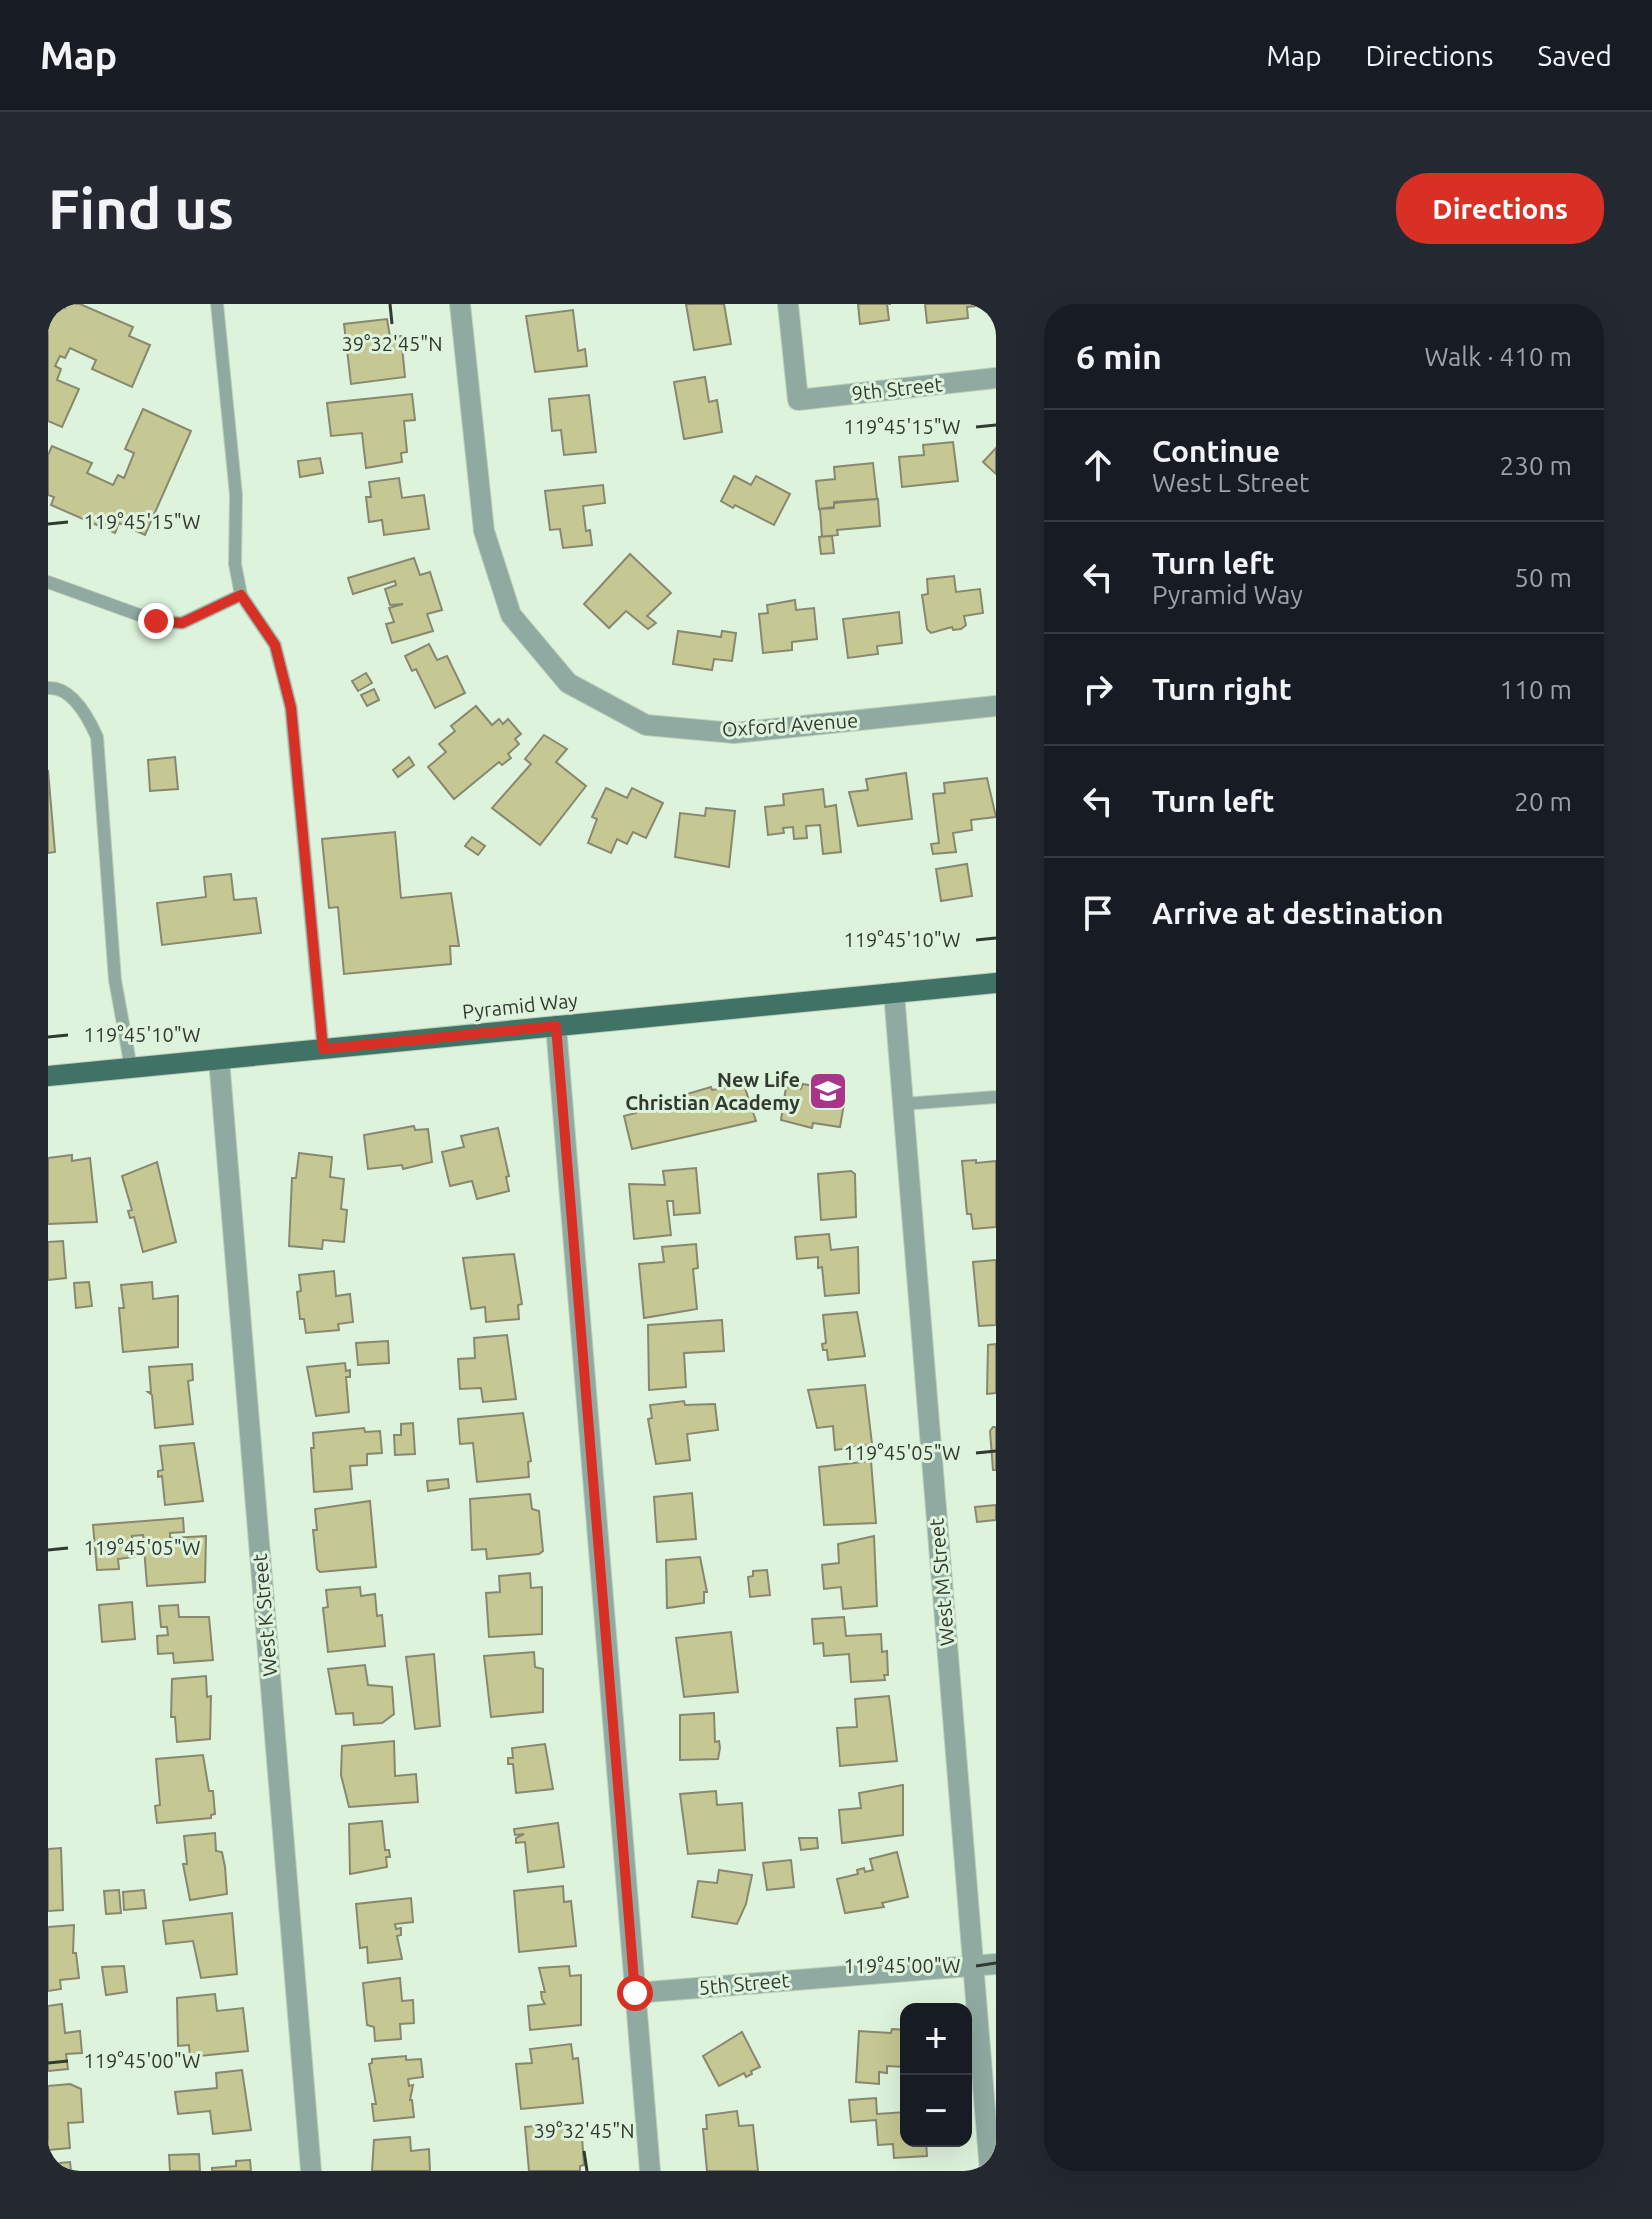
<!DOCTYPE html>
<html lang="en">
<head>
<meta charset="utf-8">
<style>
	body { margin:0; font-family:Ubuntu,sans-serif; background:#242831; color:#f1f3f6 }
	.controls { position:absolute; right:24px; bottom:24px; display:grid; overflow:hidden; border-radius:16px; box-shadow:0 8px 32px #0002 }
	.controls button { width:72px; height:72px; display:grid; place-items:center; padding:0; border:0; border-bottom:2px solid #363941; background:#171b24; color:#f1f3f6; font:40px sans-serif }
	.stop { position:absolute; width:24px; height:24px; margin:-18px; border:6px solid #d93025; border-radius:50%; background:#fff }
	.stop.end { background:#d93025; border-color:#fff; box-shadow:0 2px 8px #0008 }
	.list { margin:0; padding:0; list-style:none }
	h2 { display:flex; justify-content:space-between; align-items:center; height:104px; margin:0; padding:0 32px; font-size:34px }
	h2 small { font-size:26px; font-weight:400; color:#9ea1a6 }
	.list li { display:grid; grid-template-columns:52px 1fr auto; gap:24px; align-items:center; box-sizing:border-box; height:112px; padding:0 32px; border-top:2px solid #363941 }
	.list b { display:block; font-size:30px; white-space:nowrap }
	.list p { margin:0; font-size:26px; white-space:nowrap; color:#9ea1a6 }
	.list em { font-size:26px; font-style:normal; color:#9ea1a6 }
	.icon { flex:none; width:44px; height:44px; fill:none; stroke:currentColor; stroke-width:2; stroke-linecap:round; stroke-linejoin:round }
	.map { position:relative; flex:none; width:948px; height:1867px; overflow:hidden; border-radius:32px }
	header { display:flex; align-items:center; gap:48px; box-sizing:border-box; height:112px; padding:0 40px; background:#171b24; border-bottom:2px solid #363941 }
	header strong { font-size:38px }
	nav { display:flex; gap:44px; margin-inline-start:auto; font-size:28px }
	.intro { display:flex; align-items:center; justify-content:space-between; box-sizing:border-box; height:192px; padding:0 48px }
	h1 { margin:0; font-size:56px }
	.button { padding:20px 36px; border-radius:32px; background:#d93025; color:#fff; font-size:28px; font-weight:700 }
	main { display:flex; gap:48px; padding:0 48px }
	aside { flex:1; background:#171b24; border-radius:32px; box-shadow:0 8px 32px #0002 }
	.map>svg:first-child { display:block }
</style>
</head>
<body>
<header>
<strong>Map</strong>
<nav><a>Map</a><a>Directions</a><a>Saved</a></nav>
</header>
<div class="intro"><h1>Find us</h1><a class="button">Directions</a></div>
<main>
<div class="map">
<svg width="948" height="1867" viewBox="0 0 948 1867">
	<rect width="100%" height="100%" fill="#def3dc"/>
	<g fill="#c5c892" stroke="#87886f" stroke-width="2">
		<polygon points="0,0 17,4 19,0 32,0 85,23 81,32 102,41 84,83 44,65 48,56 22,44 17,54 12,52 7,62 13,65 9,76 31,85 14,123 0,117"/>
		<polygon points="638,0 676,0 683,40 646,46"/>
		<polygon points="810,0 843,0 839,0 841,16 812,20"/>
		<polygon points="877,0 938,0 938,1 919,3 920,14 879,19"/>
		<polygon points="525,6 530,47 537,45 539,62 487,68 478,12"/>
		<polygon points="339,15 342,33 353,32 357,73 303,80 296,20"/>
		<polygon points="657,73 661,98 669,96 674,128 636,135 626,78"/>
		<polygon points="364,90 367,116 356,117 359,148 353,149 354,158 318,164 314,129 283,132 279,99"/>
		<polygon points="541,91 548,148 516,151 513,126 504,127 501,95"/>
		<polygon points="95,105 143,127 97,231 71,219 67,229 3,201 6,193 0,191 0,151 4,142 44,159 39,169 65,181 70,171 76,174 86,149 77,145"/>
		<polygon points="905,138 910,177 854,183 851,153 876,151 875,141"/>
		<polygon points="948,144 948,170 935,158"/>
		<polygon points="272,154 275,169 252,173 250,157"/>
		<polygon points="825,159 829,195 786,198 786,203 771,205 768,177 787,175 786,163"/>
		<polygon points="686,172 703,181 708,172 742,190 726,221 687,201 685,204 673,197"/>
		<polygon points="351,174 354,194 376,191 381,225 336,231 334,216 321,218 318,193 323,193 321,178"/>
		<polygon points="555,181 557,199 535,202 538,227 542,226 544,241 515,244 512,225 502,226 497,187"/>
		<polygon points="830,195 832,222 789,226 790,231 774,233 772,205 786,204 786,199"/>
		<polygon points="784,232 786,249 773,250 771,233"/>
		<polygon points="582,250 623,289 599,312 608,319 600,325 578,307 561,324 536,300"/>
		<polygon points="366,254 372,271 382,268 394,306 379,310 385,327 344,339 338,320 346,318 341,304 355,300 342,301 337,285 348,281 347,277 305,290 300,274"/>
		<polygon points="906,272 908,288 932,285 935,309 916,312 918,321 913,325 905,326 904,323 883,329 879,325 874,291 880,290 879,275"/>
		<polygon points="747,296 748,306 766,304 769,335 744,338 744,346 715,349 711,310 720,309 719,301"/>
		<polygon points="851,308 854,339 829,342 830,350 800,354 795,315"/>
		<polygon points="630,327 673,333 674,327 688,329 684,357 666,355 664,366 625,360"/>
		<polygon points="381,340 389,356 399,352 417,389 387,404 368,365 364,367 357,352"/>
		<polygon points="318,369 324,379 310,387 304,377"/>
		<polygon points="326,385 331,396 319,402 313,391"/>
		<polygon points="428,402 444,421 451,415 455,420 460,415 473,430 467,435 471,440 460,450 463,454 454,461 451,458 406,495 380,463 398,448 391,440 407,427 403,422"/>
		<polygon points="496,431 519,445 508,458 538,482 492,541 444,504 483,460 477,455"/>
		<polygon points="127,453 130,485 102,487 100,456"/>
		<polygon points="361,453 366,461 350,473 345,466"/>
		<polygon points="0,466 7,548 0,549"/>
		<polygon points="858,469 864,515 810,522 801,488 820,486 818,475"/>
		<polygon points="939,474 948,513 923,516 924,526 905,529 908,548 885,550 883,540 891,539 885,490 897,489 896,479"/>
		<polygon points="558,484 579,494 584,484 615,499 598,534 585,528 579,540 569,535 563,549 540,539 549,515 544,513"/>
		<polygon points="775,485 777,503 788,501 793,548 775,550 772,521 758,522 759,534 746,535 745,523 735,524 736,529 720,531 717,503 736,501 735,490"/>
		<polygon points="658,504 687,507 681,563 627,553 632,509 657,512"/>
		<polygon points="347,528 353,594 403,589 411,642 402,642 403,660 296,670 290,603 281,604 274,535"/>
		<polygon points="424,533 437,542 430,551 417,542"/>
		<polygon points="919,560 924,592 893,597 888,565"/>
		<polygon points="183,570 186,596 208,594 213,629 114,641 109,599 158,593 156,573"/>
		<polygon points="755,780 798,788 792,823 765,819 764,824 733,816 738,783 753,785"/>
		<polygon points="696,781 708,817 584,845 576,812 588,809 588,805 663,783 664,786"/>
		<polygon points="366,822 367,826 380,825 384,858 355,865 354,861 320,865 316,831"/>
		<polygon points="450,824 461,872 458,873 461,887 429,895 424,877 402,882 394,848 416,843 413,832"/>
		<polygon points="251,849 284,853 282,873 296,875 293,905 299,906 296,938 275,936 274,945 241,942 244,874 248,874"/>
		<polygon points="24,851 24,857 42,854 49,918 0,920 0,854"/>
		<polygon points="928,856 928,859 948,857 948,923 925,925 923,910 919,910 914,857"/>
		<polygon points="109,858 128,938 95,948 86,913 82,914 80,907 84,906 74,872"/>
		<polygon points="648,864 652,909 626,911 625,897 619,897 623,931 586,935 581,880 617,881 615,867"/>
		<polygon points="803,867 807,870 808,913 773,916 770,870"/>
		<polygon points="781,930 783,946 810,943 811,989 777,992 774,963 770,964 770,953 749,955 747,933"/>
		<polygon points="15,937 18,974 0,976 0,938"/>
		<polygon points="648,940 650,964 645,965 649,1005 596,1014 591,960 616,958 614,943"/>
		<polygon points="466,950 474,1000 470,1001 471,1015 438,1018 437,1003 423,1005 415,954"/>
		<polygon points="948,956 948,1021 931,1022 925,958"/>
		<polygon points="286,967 288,992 302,990 305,1018 290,1020 291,1026 258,1029 256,1015 252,1015 249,988 253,987 251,971"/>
		<polygon points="41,978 44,1002 28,1004 26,979"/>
		<polygon points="104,978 105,995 130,992 130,1043 75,1048 71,1004 76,1004 73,981"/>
		<polygon points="809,1008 817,1052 780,1056 779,1046 775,1046 774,1040 778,1039 775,1011"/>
		<polygon points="674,1016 676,1047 636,1049 638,1083 601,1086 600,1021"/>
		<polygon points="459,1031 468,1095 435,1098 433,1084 412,1085 410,1055 427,1054 426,1034"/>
		<polygon points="340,1037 341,1059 310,1061 308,1039"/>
		<polygon points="948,1040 948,1089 939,1090 940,1041"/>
		<polygon points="297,1059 298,1067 302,1066 302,1073 298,1073 301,1108 268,1112 259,1063"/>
		<polygon points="144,1060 145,1076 140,1077 145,1120 107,1124 104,1091 100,1088 103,1088 101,1063"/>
		<polygon points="817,1081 824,1140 787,1146 785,1122 769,1124 760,1086"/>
		<polygon points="636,1097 637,1101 667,1100 670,1126 639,1130 642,1156 608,1160 600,1115 604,1114 602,1101"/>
		<polygon points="475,1109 483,1157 480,1158 481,1173 429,1178 425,1139 412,1140 410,1115"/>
		<polygon points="365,1119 367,1150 347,1151 346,1131 353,1131 353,1120"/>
		<polygon points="945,1123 948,1123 948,1166 945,1166 942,1127"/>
		<polygon points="316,1124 317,1128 332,1127 334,1149 319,1150 319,1161 302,1162 304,1185 266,1188 263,1144 266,1144 265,1129"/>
		<polygon points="146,1139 155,1197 117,1201 114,1172 110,1173 110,1167 115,1166 112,1142"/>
		<polygon points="823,1157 828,1219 776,1221 771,1163"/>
		<polygon points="400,1175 401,1184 380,1187 379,1177"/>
		<polygon points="644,1189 648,1235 609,1238 606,1193"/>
		<polygon points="482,1190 484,1205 491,1207 495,1247 491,1250 439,1255 438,1245 424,1246 422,1195"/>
		<polygon points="322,1197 328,1263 272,1268 269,1265 265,1226 269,1226 267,1205"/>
		<polygon points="948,1201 948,1216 929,1218 927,1203"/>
		<polygon points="135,1214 136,1228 122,1229 122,1234 158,1232 157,1278 99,1282 95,1231 84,1232 86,1253 70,1255 71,1265 49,1266 45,1221"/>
		<polygon points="826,1232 829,1302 795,1305 793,1283 776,1285 774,1261 791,1259 790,1240"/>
		<polygon points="652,1253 659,1288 656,1288 656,1299 619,1304 618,1256"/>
		<polygon points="719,1266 722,1291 702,1293 700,1273 705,1272 705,1267"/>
		<polygon points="482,1269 483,1284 494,1283 494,1330 441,1333 438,1289 452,1288 451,1272"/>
		<polygon points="312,1283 313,1292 327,1290 329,1312 334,1311 337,1342 280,1348 275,1304 280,1303 278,1286"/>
		<polygon points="84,1298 87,1335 54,1338 51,1301"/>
		<polygon points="130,1301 131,1313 161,1313 165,1356 126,1359 125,1349 110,1350 109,1332 120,1331 119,1323 113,1323 111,1302"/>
		<polygon points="796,1313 798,1332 833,1330 834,1348 839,1347 840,1371 836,1371 837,1376 803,1378 801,1350 776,1352 775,1339 766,1340 764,1315"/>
		<polygon points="683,1328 690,1388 636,1393 628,1334"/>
		<polygon points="486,1348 487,1363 495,1365 495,1408 443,1413 436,1352"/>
		<polygon points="386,1350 392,1422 367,1425 358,1353"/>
		<polygon points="317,1361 320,1381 344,1383 346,1410 334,1419 306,1421 305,1409 288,1410 280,1365"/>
		<polygon points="158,1372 159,1393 163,1392 162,1435 129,1438 127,1413 123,1413 124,1375"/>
		<polygon points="841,1392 849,1457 792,1462 789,1424 809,1423 807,1395"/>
		<polygon points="666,1409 667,1438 671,1437 672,1444 670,1455 632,1456 632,1411"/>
		<polygon points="346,1437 347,1472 368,1470 370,1498 301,1503 293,1471 294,1442"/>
		<polygon points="497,1440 505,1485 468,1489 465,1460 460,1460 460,1454 465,1454 464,1444"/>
		<polygon points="155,1451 161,1487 165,1487 167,1510 163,1511 163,1514 109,1519 107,1502 112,1501 108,1455"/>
		<polygon points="855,1481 855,1531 794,1539 791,1506 813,1504 811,1489"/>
		<polygon points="668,1487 669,1501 694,1499 697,1546 640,1550 632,1490"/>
		<polygon points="334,1517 337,1546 341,1546 342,1553 338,1553 339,1563 302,1570 301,1520"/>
		<polygon points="510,1519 516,1563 480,1568 477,1538 468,1539 468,1534 476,1530 467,1531 466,1525"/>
		<polygon points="167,1529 168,1547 174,1548 177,1563 179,1590 142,1596 135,1560 139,1560 136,1532"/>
		<polygon points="751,1534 769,1534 770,1544 753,1546"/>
		<polygon points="13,1544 15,1606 0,1607 0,1545"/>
		<polygon points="849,1548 860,1593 834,1599 836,1603 797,1609 789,1575 810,1570 809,1566 816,1564 817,1568 825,1566 822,1555"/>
		<polygon points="743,1556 746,1583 719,1586 715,1559"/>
		<polygon points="671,1566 704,1571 698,1600 689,1620 644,1613 650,1577 669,1579"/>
		<polygon points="515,1582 516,1598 523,1597 528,1642 471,1648 466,1587"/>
		<polygon points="71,1586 73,1609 58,1610 56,1587"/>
		<polygon points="96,1586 98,1604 76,1606 75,1588"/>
		<polygon points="363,1594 365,1618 347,1620 348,1625 353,1624 353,1631 349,1632 354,1655 320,1659 319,1643 312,1644 308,1600"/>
		<polygon points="184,1609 189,1670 153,1674 145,1637 118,1640 115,1617"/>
		<polygon points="26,1621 25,1649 28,1649 31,1674 12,1676 13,1685 0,1687 0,1623"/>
		<polygon points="76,1662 79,1688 58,1691 54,1663"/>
		<polygon points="521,1662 522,1672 533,1671 533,1721 482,1726 480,1702 497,1700 494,1695 493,1688 497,1688 491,1664"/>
		<polygon points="352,1674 354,1697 365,1696 366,1719 352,1720 353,1735 327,1737 326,1723 319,1721 315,1679"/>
		<polygon points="167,1690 169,1707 195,1704 200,1747 142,1753 141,1741 130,1742 129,1694"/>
		<polygon points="14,1700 17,1729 32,1727 34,1749 18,1750 20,1765 0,1767 0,1702"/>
		<polygon points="844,1725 858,1726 858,1763 839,1762 839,1769 831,1768 831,1780 808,1778 811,1727 843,1729"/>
		<polygon points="694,1728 712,1763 703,1767 704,1770 698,1773 696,1769 671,1782 655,1752"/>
		<polygon points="523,1740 525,1755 530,1754 535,1799 473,1805 468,1760 484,1759 482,1745"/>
		<polygon points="358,1752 358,1756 373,1755 375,1773 360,1775 361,1782 365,1781 362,1796 364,1796 366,1813 326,1817 324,1800 328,1800 321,1760 324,1759 324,1755"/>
		<polygon points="194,1766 203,1826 165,1830 162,1807 130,1810 127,1788 169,1784 168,1769"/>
		<polygon points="22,1780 33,1785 35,1818 20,1819 22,1844 0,1846 0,1782"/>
		<polygon points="828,1794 829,1810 858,1808 858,1837 878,1837 879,1852 846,1854 845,1840 830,1841 828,1816 803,1818 801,1796"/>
		<polygon points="689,1807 691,1822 705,1821 710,1867 659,1867 655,1825 659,1825 658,1811"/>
		<polygon points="524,1819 526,1834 534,1833 536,1861 532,1862 532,1867 481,1867 477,1823"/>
		<polygon points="362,1833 363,1847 381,1845 382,1867 324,1867 326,1836"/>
		<polygon points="151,1850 152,1867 122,1867 121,1851"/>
		<polygon points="202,1856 203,1867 164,1867 164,1864 188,1862 188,1857"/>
		<polygon points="22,1858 23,1867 0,1867 0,1860"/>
	</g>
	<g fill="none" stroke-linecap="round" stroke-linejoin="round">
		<g stroke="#bbceba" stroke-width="14">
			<g id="lane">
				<polyline points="169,0 188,191 187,260 193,291 227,341 243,404 275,745"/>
				<polyline points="0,278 108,317 134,319 193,291"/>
				<path d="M0,384C24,382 41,415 49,433L67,676L83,764"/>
				<polyline points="855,800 948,793"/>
			</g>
		</g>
		<g stroke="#bbceba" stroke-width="22">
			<g id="street">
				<polyline points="412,0 436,227 463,311 520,379 598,421 686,429 948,402"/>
				<polyline points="740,0 750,96 948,74"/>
				<polyline points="846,689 942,1867"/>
				<polyline points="508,722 602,1867"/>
				<polyline points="171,755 263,1867"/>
				<polyline points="587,1689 948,1660"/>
			</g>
		</g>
		<g stroke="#bbceba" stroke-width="22">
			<polyline id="primary" points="0,772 948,679"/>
		</g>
		<use href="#lane" stroke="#90aaa2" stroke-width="12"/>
		<use href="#street" stroke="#90aaa2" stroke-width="20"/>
		<use href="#primary" stroke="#407366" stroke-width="20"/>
	</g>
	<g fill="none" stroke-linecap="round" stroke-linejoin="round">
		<polyline stroke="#d93025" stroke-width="10" points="108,317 134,319 193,291 227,341 243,404 275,745 508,722 587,1689"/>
	</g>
	<path fill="none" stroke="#313930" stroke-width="3" d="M342,0L344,20M928,123L948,121M0,220L20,218M928,636L948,634M0,733L20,731M928,1149L948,1147M0,1246L20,1244M928,1662L948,1659M0,1759L20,1757M536,1847L539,1867"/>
	<defs>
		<g id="school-square" transform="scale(2)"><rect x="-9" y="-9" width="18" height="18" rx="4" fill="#aa348a" stroke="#def3dc"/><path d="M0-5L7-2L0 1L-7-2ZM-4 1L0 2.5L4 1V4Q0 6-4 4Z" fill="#fff"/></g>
	</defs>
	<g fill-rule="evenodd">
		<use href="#school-square" x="780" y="787"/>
	</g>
	<g text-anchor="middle" stroke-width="6" stroke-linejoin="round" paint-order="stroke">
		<g font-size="20" fill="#313930" stroke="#def3dc">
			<text transform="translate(849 85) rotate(-6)" y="7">9th Street</text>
			<text transform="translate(742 421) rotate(-4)" y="7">Oxford Avenue</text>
			<text transform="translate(472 702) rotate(-6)" y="7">Pyramid Way</text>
			<text transform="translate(894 1278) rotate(-95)" y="7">West M Street</text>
			<text transform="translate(217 1311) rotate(-95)" y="7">West K Street</text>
			<text transform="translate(696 1680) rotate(-5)" y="7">5th Street</text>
		</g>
		<g font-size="20" font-weight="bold" fill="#313930" stroke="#def3dc" text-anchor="end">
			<text x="752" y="783">New Life<tspan x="752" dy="23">Christian Academy</tspan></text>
		</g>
	</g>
	<g font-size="20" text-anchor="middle" fill="#313930" stroke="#def3dc" stroke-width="6" stroke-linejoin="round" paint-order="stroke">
		<text x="344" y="47">39°32'45"N</text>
		<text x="854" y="130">119°45'15"W</text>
		<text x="94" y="225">119°45'15"W</text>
		<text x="854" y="643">119°45'10"W</text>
		<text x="94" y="738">119°45'10"W</text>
		<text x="854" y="1156">119°45'05"W</text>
		<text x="94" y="1251">119°45'05"W</text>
		<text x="854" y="1669">119°45'00"W</text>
		<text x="94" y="1764">119°45'00"W</text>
		<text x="536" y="1834">39°32'45"N</text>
	</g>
</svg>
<div class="controls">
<button>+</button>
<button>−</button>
</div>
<div class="stop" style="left:587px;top:1689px"></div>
<div class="stop end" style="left:108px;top:317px"></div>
</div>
<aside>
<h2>6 min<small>Walk · 410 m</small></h2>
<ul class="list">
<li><svg class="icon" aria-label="ahead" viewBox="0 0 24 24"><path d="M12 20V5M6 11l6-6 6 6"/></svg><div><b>Continue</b><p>West L Street</p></div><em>230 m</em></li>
<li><svg class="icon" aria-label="left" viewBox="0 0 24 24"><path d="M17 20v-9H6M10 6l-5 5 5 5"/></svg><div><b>Turn left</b><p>Pyramid Way</p></div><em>50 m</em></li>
<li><svg class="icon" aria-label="right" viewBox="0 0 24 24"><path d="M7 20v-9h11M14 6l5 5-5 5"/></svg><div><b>Turn right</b></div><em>110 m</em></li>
<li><svg class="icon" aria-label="left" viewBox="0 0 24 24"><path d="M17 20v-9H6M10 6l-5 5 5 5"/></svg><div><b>Turn left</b></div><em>20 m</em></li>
<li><svg class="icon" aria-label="arrive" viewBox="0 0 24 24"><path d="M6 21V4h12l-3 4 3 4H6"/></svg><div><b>Arrive at destination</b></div></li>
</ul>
</aside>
</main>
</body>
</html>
